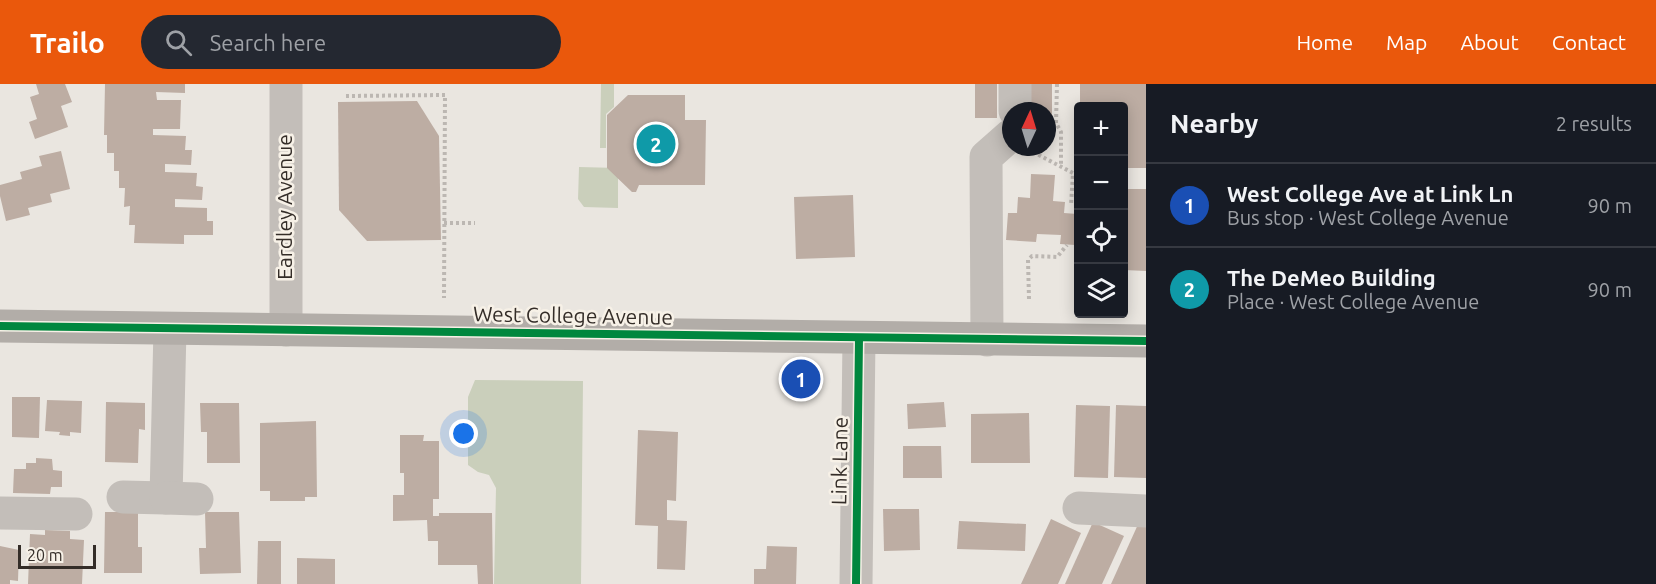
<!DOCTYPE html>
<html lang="en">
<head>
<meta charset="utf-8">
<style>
	body { margin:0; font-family:Ubuntu,sans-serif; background:#242831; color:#f1f3f6 }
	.controls { position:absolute; right:18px; top:18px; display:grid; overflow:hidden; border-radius:6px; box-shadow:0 3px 15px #0003 }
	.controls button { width:54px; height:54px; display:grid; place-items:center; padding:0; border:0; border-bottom:2px solid #363941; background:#171b24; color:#f1f3f6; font:30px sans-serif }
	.compass { position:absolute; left:1002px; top:18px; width:54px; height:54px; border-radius:50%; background:#171b24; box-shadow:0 3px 15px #0003; rotate:4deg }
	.scale { position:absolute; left:18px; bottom:15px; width:78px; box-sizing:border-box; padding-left:6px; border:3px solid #342d28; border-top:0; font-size:16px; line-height:21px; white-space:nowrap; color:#342d28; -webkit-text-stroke:4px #f7f1e7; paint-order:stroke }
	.you { position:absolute; left:464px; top:350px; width:21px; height:21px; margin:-15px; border:4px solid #fff; border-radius:50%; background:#1a73e8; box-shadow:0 0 0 9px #1a73e833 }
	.badge { display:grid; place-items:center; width:39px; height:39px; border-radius:50%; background:#ea580c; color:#fff; font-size:20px; font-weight:700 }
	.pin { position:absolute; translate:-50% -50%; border:3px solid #fff; box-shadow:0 2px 6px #0006 }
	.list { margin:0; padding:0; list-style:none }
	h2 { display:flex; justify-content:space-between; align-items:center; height:78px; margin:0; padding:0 24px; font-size:26px }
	h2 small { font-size:20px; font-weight:400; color:#9ea1a6 }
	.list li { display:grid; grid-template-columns:39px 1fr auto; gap:18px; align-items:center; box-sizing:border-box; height:84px; padding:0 24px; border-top:2px solid #363941 }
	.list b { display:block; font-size:22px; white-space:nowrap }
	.list p { margin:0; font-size:20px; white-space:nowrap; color:#9ea1a6 }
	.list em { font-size:20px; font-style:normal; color:#9ea1a6 }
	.icon { flex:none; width:33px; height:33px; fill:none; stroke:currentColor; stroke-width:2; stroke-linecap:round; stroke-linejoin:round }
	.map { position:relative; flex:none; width:1146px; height:500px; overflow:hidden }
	header { display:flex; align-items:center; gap:36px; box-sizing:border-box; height:84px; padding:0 30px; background:#ea580c; color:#fff }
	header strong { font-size:28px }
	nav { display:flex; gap:33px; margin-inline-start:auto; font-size:21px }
	.search { width:420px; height:54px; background:#242831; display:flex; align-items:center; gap:15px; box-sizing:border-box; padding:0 21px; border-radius:33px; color:#9ea1a6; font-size:22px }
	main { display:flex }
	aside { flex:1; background:#171b24 }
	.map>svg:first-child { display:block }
</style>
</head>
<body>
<header>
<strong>Trailo</strong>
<div class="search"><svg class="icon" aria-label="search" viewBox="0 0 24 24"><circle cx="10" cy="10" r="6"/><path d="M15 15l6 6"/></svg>Search here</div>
<nav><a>Home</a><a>Map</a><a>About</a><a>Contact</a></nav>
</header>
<main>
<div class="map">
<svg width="1146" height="500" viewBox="0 0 1146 500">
	<rect width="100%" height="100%" fill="#eae6e0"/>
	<g fill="#cacfbb">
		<polygon points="601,0 614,0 614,23 606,30 606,64 600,64"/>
		<polygon points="579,83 618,84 618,124 584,123 578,115"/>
		<polygon points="475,296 583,297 581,500 494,500 496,404 489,391 478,388 468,381 468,313"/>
	</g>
	<g fill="#bdada3">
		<polygon points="36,0 65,0 72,18 61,22 68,43 35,55 29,38 37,35 30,13 39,10"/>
		<polygon points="105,0 185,0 185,9 156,8 157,16 181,16 180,45 153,45 153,51 186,52 185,66 192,66 191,81 165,80 165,88 197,89 196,102 203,103 202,116 175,115 175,123 207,124 207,137 213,137 213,151 184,151 184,160 134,159 135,141 129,141 130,122 124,123 125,104 119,104 119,87 114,87 114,69 107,69 107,51 104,51"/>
		<rect x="975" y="0" width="22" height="34"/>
		<polygon points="1030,0 1052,0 1052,43 1047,43 1047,27 1031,27"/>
		<polygon points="1080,0 1146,0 1146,84 1124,84 1124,22 1080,22"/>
		<polygon points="628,11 685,11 685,36 706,36 705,101 639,101 636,108 632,108 607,84 607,31"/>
		<polygon points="417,17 439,52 441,156 367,157 339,126 338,18"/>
		<polygon points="61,67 70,105 50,110 52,118 28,124 30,131 6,137 0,112 0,101 22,95 20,88 42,82 39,72"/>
		<polygon points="1031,90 1055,91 1053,117 1065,118 1064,129 1077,130 1075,161 1060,160 1061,151 1037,150 1036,158 1006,156 1008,129 1017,129 1018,113 1030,114"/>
		<polygon points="1124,105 1146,105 1146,187 1124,186"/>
		<polygon points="853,111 855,173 796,175 794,113"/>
		<polygon points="12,313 40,313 39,354 12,353"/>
		<polygon points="47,316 82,317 81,349 70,348 70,352 59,351 60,348 45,347"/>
		<polygon points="106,318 145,319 145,346 139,345 138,379 105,378"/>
		<polygon points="944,318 946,343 908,345 907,320"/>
		<polygon points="200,319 239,319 240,379 207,379 207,348 201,348"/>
		<polygon points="1076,321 1110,322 1108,394 1074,393"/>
		<polygon points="1116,321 1146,322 1146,394 1114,393"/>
		<polygon points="1029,329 1030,379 971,379 971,330"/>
		<polygon points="316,337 317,413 305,413 305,417 270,417 270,407 260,407 260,339"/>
		<polygon points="638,346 678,348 676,417 667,416 667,436 687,437 685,486 657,485 658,442 635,441"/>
		<polygon points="400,351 424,351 423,357 439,357 439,415 433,415 433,432 439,432 439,429 492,429 493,500 478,500 477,481 438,481 438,457 428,457 427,436 393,437 393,411 404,411 404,389 400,389"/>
		<polygon points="903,362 941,362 942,394 903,394"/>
		<polygon points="36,374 52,375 53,386 62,387 62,403 51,403 50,410 13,409 14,385 26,385 26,379 36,379"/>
		<polygon points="883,425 919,425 920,466 884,467"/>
		<polygon points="105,428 138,428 138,463 142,463 142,489 104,489"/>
		<polygon points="205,428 239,428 241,489 200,490 199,464 206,464"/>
		<polygon points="1051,435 1081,449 1058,500 1021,500"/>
		<polygon points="1140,436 1146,438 1146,500 1111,500"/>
		<polygon points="959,437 1026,440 1025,467 957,465"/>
		<polygon points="1093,438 1124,452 1102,500 1065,500"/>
		<polygon points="45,446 70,447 70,455 84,456 82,500 28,500 30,450 45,451"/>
		<polygon points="258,457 281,457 281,500 257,500"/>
		<polygon points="0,462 19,466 18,497 10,496 10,500 0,500"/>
		<polygon points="767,462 797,463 796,500 754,500 754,485 766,485"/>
		<polygon points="297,474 335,475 335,500 297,500"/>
	</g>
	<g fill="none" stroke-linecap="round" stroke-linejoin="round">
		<g stroke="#bcb7b2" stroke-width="4" stroke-dasharray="3 3" stroke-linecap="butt">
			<polyline points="1057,0 1056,39 1061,48 1061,83"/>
			<polyline points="346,12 445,11 444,214"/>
			<polyline points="1033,68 1073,89 1071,121"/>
			<polyline points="444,139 475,139"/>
			<polyline points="1029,215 1028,176 1032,172 1057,173 1067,161"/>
		</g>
		<g stroke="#c3beb9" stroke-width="33">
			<polyline points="1015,27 1015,0"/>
			<polyline points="286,246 286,0"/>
			<polyline points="987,256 986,73 1011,51"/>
			<polyline points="123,413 166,414 170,245"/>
			<polyline points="166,414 197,415"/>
			<polyline points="1079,424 1146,427"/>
			<polyline points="0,429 76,430"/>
			<polyline points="856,500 859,254"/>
		</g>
		<polyline stroke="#b2ada8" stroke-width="33" points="0,242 1146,257"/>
		<g stroke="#f7f1e7" stroke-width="11">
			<g id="cycleway">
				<polyline points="0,242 1146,257"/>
				<polyline points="856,500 859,254"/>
			</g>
		</g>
		<use href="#cycleway" stroke="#00873e" stroke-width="8"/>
	</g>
	<g text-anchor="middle" stroke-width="5" stroke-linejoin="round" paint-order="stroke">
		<g font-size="21" fill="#342d28" stroke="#f7f1e7">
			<text transform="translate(285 123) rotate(-90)" y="7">Eardley Avenue</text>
			<text transform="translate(573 232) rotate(1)" y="7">West College Avenue</text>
			<text transform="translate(840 377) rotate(-89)" y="7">Link Lane</text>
		</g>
	</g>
</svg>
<div class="controls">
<button>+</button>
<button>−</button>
<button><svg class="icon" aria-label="locate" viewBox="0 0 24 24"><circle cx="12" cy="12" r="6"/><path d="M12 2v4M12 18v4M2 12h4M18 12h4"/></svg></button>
<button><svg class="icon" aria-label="layers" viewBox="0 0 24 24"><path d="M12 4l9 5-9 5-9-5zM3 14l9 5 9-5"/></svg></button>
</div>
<svg class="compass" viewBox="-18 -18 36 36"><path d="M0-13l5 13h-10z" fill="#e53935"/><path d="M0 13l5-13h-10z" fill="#9ea1a6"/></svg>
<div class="scale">20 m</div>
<div class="you"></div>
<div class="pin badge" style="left:801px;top:295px;background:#1a4fb4">1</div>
<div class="pin badge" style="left:656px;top:60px;background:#0f9aa8">2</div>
</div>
<aside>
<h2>Nearby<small>2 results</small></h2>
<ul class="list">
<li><span class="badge" style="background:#1a4fb4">1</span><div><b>West College Ave at Link Ln</b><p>Bus stop · West College Avenue</p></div><em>90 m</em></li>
<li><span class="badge" style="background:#0f9aa8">2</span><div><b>The DeMeo Building</b><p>Place · West College Avenue</p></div><em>90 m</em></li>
</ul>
</aside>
</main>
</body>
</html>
